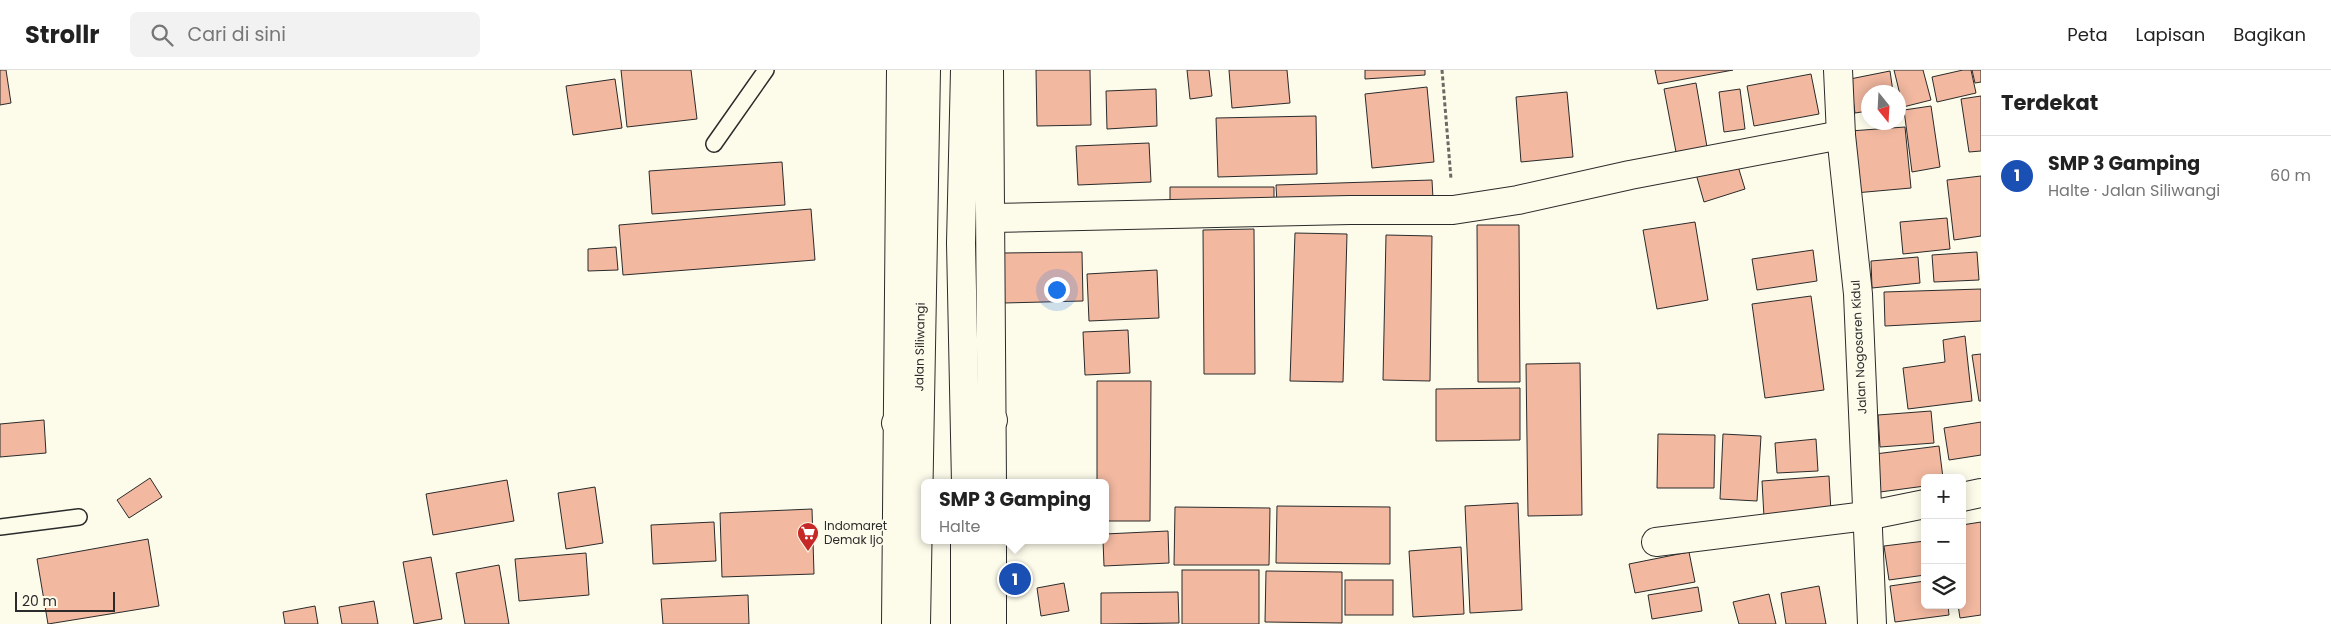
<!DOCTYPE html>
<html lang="id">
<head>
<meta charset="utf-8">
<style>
	body { margin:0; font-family:Poppins,sans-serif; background:#f2f2f2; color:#222 }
	.controls { position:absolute; right:15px; bottom:15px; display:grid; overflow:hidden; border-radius:8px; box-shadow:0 2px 12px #0003 }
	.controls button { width:45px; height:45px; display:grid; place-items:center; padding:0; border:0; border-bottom:1px solid #e0e0e0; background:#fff; color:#222; font:25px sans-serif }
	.compass { position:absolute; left:1861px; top:15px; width:45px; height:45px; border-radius:50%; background:#fff; box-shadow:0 2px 12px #0003; rotate:162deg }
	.scale { position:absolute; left:15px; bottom:12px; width:100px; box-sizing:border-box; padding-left:5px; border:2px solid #2b2b2b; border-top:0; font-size:14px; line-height:18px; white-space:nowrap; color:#2b2b2b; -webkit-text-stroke:4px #fdfbea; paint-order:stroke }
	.you { position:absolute; left:1056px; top:219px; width:18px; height:18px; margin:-12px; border:4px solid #fff; border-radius:50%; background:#1a73e8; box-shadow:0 0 0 8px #1a73e833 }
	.badge { display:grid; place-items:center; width:32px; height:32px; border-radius:50%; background:#c62828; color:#fff; font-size:16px; font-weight:700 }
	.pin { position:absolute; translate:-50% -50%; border:2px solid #fff; box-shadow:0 1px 5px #0006 }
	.popup { position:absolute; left:921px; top:409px; width:188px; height:65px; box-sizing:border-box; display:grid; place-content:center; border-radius:8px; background:#fff; filter:drop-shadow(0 1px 4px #0005); font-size:16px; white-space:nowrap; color:#767676 }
	.popup b { font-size:19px; color:#222 }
	.popup::after { content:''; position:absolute; left:50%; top:100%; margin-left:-10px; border:10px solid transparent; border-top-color:#fff }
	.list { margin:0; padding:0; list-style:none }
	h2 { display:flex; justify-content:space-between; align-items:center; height:65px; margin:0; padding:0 20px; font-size:21px }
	h2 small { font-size:16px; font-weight:400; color:#767676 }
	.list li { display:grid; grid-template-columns:32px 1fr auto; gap:15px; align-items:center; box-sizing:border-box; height:80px; padding:0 20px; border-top:1px solid #e0e0e0 }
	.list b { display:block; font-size:19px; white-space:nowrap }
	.list p { margin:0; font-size:16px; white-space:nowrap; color:#767676 }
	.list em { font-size:16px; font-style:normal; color:#767676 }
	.icon { flex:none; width:28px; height:28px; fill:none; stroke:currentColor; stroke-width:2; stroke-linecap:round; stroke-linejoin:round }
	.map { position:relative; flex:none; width:1981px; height:554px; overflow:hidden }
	header { display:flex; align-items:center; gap:30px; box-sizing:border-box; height:70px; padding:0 25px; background:#fff; border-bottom:1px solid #e0e0e0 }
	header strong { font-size:24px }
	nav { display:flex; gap:28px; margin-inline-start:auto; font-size:18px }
	.search { width:350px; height:45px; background:#f2f2f2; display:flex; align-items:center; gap:12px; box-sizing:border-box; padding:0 18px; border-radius:8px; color:#767676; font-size:19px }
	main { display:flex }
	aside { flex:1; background:#fff }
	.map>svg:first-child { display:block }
</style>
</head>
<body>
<header>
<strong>Strollr</strong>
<div class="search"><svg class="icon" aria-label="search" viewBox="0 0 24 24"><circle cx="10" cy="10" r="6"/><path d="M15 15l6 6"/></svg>Cari di sini</div>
<nav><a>Peta</a><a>Lapisan</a><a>Bagikan</a></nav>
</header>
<main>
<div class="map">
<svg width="1981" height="554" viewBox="0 0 1981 554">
	<rect width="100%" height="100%" fill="#fdfbea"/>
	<g fill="#f2b8a0" stroke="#2b2b2b">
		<polygon points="0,0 6,0 11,33 0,35"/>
		<polygon points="621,0 691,0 697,49 627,57"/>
		<polygon points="1036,0 1090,0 1091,55 1037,56"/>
		<polygon points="1187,0 1209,0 1212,26 1190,29"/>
		<polygon points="1229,0 1287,0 1290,33 1232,38"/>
		<polygon points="1365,0 1425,0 1425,5 1365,9"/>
		<polygon points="1655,0 1733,0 1658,14"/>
		<polygon points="1894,0 1923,0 1931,30 1903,37"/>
		<polygon points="1963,0 1971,0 1976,23 1937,32 1932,7"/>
		<polygon points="1972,0 1981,0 1981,12 1975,13"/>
		<polygon points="1890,1 1893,22 1868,22 1868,41 1855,43 1850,9"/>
		<polygon points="1811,4 1819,44 1754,56 1747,16"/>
		<polygon points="615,9 622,58 573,65 566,16"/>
		<polygon points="1696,13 1707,77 1676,82 1664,19"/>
		<polygon points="1427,17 1434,92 1372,98 1365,24"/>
		<polygon points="1156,19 1157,56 1107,59 1106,21"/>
		<polygon points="1740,19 1745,59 1724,62 1719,22"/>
		<polygon points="1567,22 1573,87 1521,92 1516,27"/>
		<polygon points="1981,26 1981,81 1969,82 1961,29"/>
		<polygon points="1931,36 1940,97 1912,102 1904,40"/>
		<polygon points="1316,46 1317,104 1218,107 1216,48"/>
		<polygon points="1905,57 1911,118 1855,123 1850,61"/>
		<polygon points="1149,73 1151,112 1078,115 1076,76"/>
		<polygon points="782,92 785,135 652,144 649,101"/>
		<polygon points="1737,93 1745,119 1704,132 1696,104"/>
		<polygon points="1981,106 1981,166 1954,170 1947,110"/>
		<polygon points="1432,110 1433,129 1277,134 1276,115"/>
		<polygon points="1170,117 1274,117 1274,133 1170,134"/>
		<polygon points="811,139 815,190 623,205 619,155"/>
		<polygon points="1947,148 1950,179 1903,184 1900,152"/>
		<polygon points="1695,152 1708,230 1657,239 1643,160"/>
		<polygon points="1477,155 1519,155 1520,312 1478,312"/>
		<polygon points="1254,159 1255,304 1204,304 1203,160"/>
		<polygon points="1295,163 1347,164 1343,312 1290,311"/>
		<polygon points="1386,165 1432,166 1430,311 1383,310"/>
		<polygon points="616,177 618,200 588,201 588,179"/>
		<polygon points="1813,180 1817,211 1757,220 1752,189"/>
		<polygon points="1082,182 1083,231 1004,233 1003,183"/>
		<polygon points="1977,182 1979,210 1934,212 1932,185"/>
		<polygon points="1918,187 1920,213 1872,218 1871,191"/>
		<polygon points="1157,200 1159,248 1089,251 1087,204"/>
		<polygon points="1981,219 1981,251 1885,256 1884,222"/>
		<polygon points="1811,226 1824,320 1765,328 1752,234"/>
		<polygon points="1128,260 1130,303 1085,305 1083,262"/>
		<polygon points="1965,266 1972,331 1908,339 1903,298 1945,292 1943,270"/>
		<polygon points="1981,284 1981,331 1979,331 1972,285"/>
		<polygon points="1580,293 1582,445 1528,446 1526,294"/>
		<polygon points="1097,311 1151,311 1150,451 1105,451 1105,413 1097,413"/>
		<polygon points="1520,318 1520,370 1436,371 1436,319"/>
		<polygon points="1931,341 1934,373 1880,377 1878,345"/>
		<polygon points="44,350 46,383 0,387 0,354"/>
		<polygon points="1981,352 1981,385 1949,390 1944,358"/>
		<polygon points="1658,364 1715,365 1714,418 1657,418"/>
		<polygon points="1723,364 1761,366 1757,431 1720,429"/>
		<polygon points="1816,369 1818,401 1777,403 1775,373"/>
		<polygon points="1939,376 1943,408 1925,408 1925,416 1880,422 1875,384"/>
		<polygon points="1829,406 1831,442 1764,447 1762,411"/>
		<polygon points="150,408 162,427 129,448 117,430"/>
		<polygon points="507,410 514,451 433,465 426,424"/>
		<polygon points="595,417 603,473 566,479 558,423"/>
		<polygon points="1518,433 1522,540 1470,543 1465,436"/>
		<polygon points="1277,436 1390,437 1390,494 1276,493"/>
		<polygon points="1175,437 1270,438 1269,495 1174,495"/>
		<polygon points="812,439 814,504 722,507 720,443"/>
		<polygon points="714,452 716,491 653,494 651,455"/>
		<polygon points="1981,452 1981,545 1960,548 1958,535 1962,535 1962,455"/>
		<polygon points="1168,461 1169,493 1104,496 1103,470 1105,470 1105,464"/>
		<polygon points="148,469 159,536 48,554 37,489"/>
		<polygon points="1925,471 1925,505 1889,510 1884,476"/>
		<polygon points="1461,477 1464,544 1413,547 1409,481"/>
		<polygon points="1689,482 1695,512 1635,523 1629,494"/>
		<polygon points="586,483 589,525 519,531 515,489"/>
		<polygon points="431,487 442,549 414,554 403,492"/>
		<polygon points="499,495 509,554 465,554 456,503"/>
		<rect x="1182" y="500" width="77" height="54"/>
		<polygon points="1266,501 1342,502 1342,553 1265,552"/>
		<rect x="1345" y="510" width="48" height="35"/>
		<polygon points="1925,511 1925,535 1948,535 1949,545 1895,552 1890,516"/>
		<polygon points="1064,513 1069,541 1041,546 1037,518"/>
		<polygon points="1819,516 1826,554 1786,554 1781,523"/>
		<polygon points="1698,517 1702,541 1652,549 1648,525"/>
		<polygon points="1178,522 1179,553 1101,554 1101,523"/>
		<polygon points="1769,524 1776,554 1739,554 1733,532"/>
		<polygon points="748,525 749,554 663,554 661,529"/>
		<polygon points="374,531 378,554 342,554 339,537"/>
		<polygon points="315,536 318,554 285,554 283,542"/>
	</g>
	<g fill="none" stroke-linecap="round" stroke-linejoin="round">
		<g stroke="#2b2b2b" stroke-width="18">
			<g id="lane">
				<polyline points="714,74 766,0"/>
				<polyline points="0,457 79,447"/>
			</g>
		</g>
		<g stroke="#2b2b2b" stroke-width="30">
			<g id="street">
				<polyline points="1838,0 1841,65 1858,224 1872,554"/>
				<polyline points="991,148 1350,140 1453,140 1518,130 1630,105 1841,65"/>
				<polyline points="1962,427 1981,423"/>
				<polyline points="1656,472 1866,446 1925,434"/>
			</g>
		</g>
		<g stroke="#2b2b2b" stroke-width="30">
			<g id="secondary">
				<polyline points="989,0 992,413"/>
				<polyline points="896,554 901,0"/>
				<polyline points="992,554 992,470"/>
			</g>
		</g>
		<g stroke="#2b2b2b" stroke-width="30">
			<g id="highway">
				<polyline points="965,0 961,173 966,413"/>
				<polyline points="966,352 993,350"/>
				<polyline points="896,353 919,358"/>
				<polyline points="916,554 926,0"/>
				<polyline points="965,554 965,470"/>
			</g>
		</g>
		<polyline stroke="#6a6964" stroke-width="3" stroke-dasharray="4 2.5" stroke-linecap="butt" points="1442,0 1451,109"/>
		<use href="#lane" stroke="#fdfbea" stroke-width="15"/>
		<use href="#street" stroke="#fdfbea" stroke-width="28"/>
		<use href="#secondary" stroke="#fdfbea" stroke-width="28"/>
		<use href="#highway" stroke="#fdfbea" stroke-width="28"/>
	</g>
	<defs>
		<g id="supermarket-pin" transform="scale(1.125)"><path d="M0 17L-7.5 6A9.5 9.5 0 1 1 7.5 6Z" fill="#c62828" stroke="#fdfbea"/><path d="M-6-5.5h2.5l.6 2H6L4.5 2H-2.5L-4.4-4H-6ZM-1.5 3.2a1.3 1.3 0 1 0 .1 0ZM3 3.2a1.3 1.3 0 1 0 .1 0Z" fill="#fff"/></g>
	</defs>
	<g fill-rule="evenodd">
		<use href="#supermarket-pin" x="808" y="463"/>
	</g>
	<g text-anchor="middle" stroke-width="4" stroke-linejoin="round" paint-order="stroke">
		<g font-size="12" fill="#2b2b2b" stroke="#fdfbea">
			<text transform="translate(920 277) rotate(-89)" y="4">Jalan Siliwangi</text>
			<text transform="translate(1859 277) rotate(-93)" y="4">Jalan Nogosaren Kidul</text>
		</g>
		<g font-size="12" fill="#2b2b2b" stroke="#fdfbea" text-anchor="start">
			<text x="824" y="460">Indomaret<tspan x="824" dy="14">Demak Ijo</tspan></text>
		</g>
	</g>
</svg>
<div class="controls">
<button>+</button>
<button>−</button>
<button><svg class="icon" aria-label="layers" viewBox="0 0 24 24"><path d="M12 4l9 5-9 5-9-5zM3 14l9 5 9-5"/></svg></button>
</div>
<svg class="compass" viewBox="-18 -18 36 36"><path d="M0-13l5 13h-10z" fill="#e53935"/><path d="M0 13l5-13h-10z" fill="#767676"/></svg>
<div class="scale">20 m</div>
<div class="you"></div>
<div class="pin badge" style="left:1015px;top:509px;background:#1a4fb4">1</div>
<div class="popup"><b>SMP 3 Gamping</b>Halte</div>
</div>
<aside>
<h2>Terdekat<small></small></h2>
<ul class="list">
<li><span class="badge" style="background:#1a4fb4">1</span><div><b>SMP 3 Gamping</b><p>Halte · Jalan Siliwangi</p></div><em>60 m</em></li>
</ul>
</aside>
</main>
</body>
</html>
